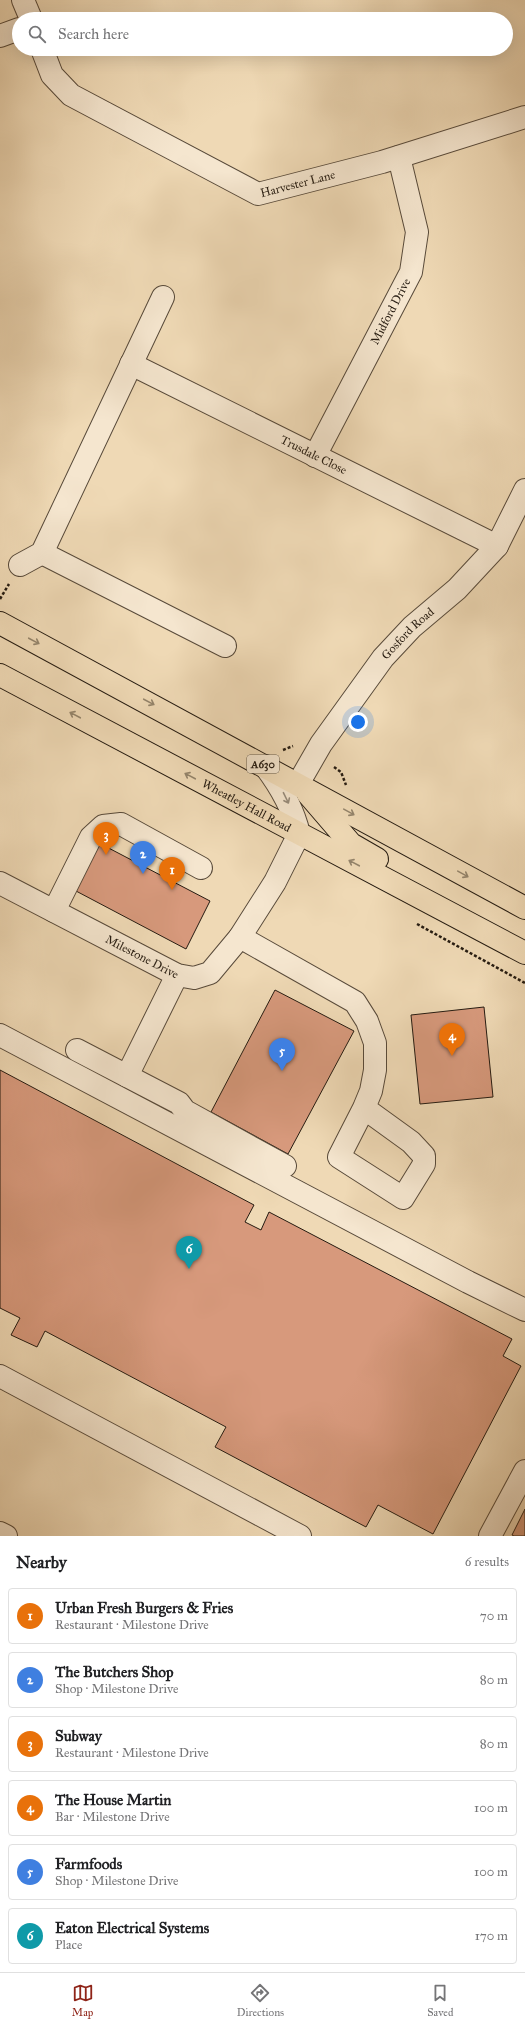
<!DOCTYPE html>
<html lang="en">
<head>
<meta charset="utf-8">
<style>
	body { margin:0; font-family:"IM FELL Great Primer",serif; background:#f6f6f6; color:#202124 }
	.you { position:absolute; left:358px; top:722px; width:14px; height:14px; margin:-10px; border:3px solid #fff; border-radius:50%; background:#1a73e8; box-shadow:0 0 0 6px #1a73e833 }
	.badge { display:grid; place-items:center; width:26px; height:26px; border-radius:50%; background:#8f2418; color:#fff; font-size:13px; font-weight:700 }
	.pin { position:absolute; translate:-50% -33px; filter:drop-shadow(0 1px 2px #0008) }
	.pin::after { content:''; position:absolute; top:21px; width:14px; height:12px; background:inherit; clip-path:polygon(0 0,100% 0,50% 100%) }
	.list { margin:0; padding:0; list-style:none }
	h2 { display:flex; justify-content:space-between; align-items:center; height:52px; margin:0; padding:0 16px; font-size:17px }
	h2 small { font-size:13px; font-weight:400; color:#757577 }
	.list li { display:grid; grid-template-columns:26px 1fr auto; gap:12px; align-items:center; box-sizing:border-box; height:56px; margin:0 8px 8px; padding:0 8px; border:1px solid #e0e0e0; border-radius:4px }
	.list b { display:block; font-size:15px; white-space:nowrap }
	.list p { margin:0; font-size:13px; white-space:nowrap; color:#757577 }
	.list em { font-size:13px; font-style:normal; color:#757577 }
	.icon { flex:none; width:22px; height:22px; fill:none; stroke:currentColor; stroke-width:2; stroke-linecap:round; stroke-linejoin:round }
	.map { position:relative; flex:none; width:525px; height:1536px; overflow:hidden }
	.search { position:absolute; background:#fff; box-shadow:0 4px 16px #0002; left:12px; right:12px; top:12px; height:44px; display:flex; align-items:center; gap:10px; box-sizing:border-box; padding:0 14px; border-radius:22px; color:#757577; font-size:15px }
	.sheet { height:436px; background:#fff }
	nav { display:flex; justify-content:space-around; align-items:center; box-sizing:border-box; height:56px; border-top:1px solid #e0e0e0; background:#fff; font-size:11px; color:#757577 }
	nav a { display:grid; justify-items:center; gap:2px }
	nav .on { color:#8f2418 }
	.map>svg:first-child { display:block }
</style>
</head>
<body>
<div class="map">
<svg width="525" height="1536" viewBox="0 0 525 1536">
	<rect width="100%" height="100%" fill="#efd9b5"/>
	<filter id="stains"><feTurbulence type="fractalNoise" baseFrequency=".005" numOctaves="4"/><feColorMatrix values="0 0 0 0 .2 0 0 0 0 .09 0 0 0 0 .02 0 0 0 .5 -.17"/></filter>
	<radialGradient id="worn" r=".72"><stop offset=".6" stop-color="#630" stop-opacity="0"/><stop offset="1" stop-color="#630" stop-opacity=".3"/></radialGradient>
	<g fill="#d7997c" stroke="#251b11">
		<polygon points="99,843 210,901 186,949 76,891"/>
		<polygon points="275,990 354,1031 288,1154 211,1112"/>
		<polygon points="484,1007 493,1097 420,1104 411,1015"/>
		<polygon points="0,1070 254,1205 245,1222 261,1230 269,1212 512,1339 503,1356 521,1366 433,1534 378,1505 366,1527 215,1447 226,1427 45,1331 37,1347 11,1335 20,1318 0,1308"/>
		<polygon points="525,1509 525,1536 514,1536 512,1535"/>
	</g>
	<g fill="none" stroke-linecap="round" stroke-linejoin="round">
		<g stroke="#584a3a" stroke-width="24">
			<g id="minor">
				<polyline points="23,0 31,19"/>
				<polyline points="0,36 19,29"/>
				<path id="s1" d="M42,49L52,75L71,95L258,194L382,162L525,117"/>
				<path id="s2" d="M131,364L497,546"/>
				<path id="s3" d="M315,456L411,272L417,232L399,157"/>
				<polyline points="42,553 225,646"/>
				<polyline points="20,565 42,553 163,297"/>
				<path id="s4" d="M298,784L321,744L383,658L412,627L457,589L497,546L525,490"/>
				<path id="s5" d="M0,883L177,975L194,978L210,973L240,937L275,882L299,834C293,808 281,787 265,766"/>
				<polyline points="54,911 91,837 103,826 121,824 201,868"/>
				<polyline points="240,937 355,1002 367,1021 375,1043 375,1070 371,1091 364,1108 339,1157 403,1198 424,1164 424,1156 411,1142 364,1108"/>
				<polyline points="0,1035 468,1282 525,1310"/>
				<polyline points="77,1050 127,1076 177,975"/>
				<polyline points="127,1076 179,1103 185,1111 285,1166"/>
				<polyline points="0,1376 300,1536"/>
				<polyline points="0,1533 6,1536"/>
				<polyline points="490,1536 525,1471"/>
			</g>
		</g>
		<g stroke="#251b11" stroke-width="24">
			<g id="highway">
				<polyline points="0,623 525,908"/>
				<path id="s6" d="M0,675L525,953"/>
				<polyline points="308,794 351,844 377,859"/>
			</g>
		</g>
		<g stroke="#251b11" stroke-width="2.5" stroke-dasharray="3 2" stroke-linecap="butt">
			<polyline points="0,599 9,584"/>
			<polyline points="283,750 293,746"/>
			<polyline points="334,767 341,772 346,785"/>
			<polyline points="417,924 525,983"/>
		</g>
		<use href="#minor" stroke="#f5e6cf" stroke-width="22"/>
		<use href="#highway" stroke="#efd9b5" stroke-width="22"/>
	</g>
	<defs><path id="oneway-shaft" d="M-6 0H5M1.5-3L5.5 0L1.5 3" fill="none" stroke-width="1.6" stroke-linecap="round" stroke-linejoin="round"/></defs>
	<g stroke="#94846b">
		<use href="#oneway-shaft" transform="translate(34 641) rotate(28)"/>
		<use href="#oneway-shaft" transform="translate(149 702) rotate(28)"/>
		<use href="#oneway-shaft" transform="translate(75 715) rotate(-152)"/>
		<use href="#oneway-shaft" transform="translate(190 776) rotate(-152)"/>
		<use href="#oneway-shaft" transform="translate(349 812) rotate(29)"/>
		<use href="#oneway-shaft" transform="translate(354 863) rotate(-152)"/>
		<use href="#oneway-shaft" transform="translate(463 874) rotate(29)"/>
	</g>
	<use stroke="#978b7a" href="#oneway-shaft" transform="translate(286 798) rotate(64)"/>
	<g text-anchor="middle" stroke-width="3" stroke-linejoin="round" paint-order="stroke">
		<rect fill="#f5e6cf" stroke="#63584a" stroke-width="1" x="247" y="755" width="32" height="18" rx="3"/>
		<g font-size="11" font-weight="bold" fill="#251b11">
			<text x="263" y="768">A630</text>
		</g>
		<g font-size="12" fill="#251b11" stroke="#f5e6cf">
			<text dy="4" stroke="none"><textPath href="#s1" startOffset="308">Harvester Lane</textPath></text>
			<text dy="4" stroke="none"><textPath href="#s3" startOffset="163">Midford Drive</textPath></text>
			<text dy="4" stroke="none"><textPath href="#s2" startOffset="204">Trusdale Close</textPath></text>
			<text dy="4" stroke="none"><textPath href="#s4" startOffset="187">Gosford Road</textPath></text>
			<text dy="4" stroke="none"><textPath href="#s6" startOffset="279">Wheatley Hall Road</textPath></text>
			<text dy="4" stroke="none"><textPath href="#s5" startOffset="160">Milestone Drive</textPath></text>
		</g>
	</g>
	<rect width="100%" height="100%" filter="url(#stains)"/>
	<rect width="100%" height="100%" fill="url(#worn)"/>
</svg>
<div class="you"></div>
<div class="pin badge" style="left:172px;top:890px;background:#e8710a">1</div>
<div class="pin badge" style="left:143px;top:874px;background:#3f7fe0">2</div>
<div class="pin badge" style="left:106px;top:855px;background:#e8710a">3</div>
<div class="pin badge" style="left:452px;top:1056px;background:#e8710a">4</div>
<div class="pin badge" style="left:282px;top:1071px;background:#3f7fe0">5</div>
<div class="pin badge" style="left:189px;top:1269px;background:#0f9aa8">6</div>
<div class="search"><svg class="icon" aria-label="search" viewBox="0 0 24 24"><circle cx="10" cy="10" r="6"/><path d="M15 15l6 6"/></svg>Search here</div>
</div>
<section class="sheet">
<h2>Nearby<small>6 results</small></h2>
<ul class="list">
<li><span class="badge" style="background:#e8710a">1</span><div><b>Urban Fresh Burgers &amp; Fries</b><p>Restaurant · Milestone Drive</p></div><em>70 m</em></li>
<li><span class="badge" style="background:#3f7fe0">2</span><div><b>The Butchers Shop</b><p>Shop · Milestone Drive</p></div><em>80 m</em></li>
<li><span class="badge" style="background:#e8710a">3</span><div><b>Subway</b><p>Restaurant · Milestone Drive</p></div><em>80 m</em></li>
<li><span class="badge" style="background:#e8710a">4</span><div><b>The House Martin</b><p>Bar · Milestone Drive</p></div><em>100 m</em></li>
<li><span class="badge" style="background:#3f7fe0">5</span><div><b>Farmfoods</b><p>Shop · Milestone Drive</p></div><em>100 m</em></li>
<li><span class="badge" style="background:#0f9aa8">6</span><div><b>Eaton Electrical Systems</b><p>Place</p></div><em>170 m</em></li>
</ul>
</section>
<nav>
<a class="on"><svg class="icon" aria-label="map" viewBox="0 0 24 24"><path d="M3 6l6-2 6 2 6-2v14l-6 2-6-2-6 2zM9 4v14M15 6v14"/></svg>Map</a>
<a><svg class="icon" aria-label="directions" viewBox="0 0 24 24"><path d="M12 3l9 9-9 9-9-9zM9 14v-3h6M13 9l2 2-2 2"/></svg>Directions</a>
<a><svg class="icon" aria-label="saved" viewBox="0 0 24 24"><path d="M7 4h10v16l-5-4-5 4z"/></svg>Saved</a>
</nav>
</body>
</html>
